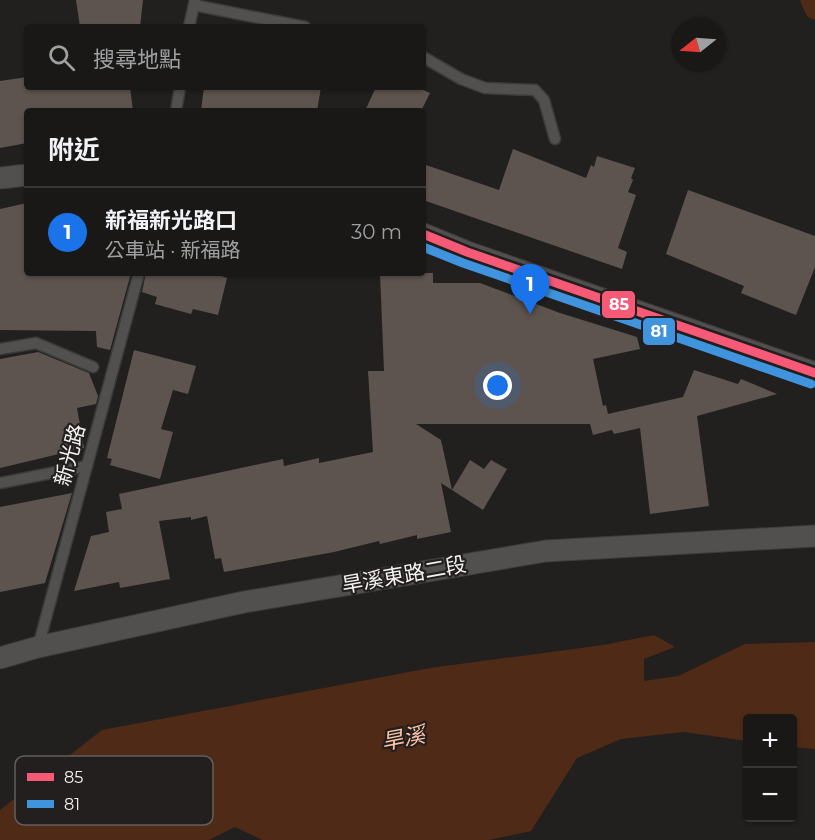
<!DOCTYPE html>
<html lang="zh-TW">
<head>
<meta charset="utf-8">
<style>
	body { margin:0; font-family:Montserrat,"Noto Sans TC",sans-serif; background:#262524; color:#f1f3f6 }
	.controls { position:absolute; right:18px; bottom:18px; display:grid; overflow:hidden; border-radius:6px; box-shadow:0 2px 4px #0004 }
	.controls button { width:54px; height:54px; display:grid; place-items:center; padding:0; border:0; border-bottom:2px solid #373736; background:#191817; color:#f1f3f6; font:30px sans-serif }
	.compass { position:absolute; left:671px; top:18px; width:54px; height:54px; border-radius:50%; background:#191817; box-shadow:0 2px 4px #0004; rotate:253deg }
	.you { position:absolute; left:498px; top:386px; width:21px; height:21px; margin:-15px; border:4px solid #fff; border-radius:50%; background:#1a73e8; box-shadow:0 0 0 9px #1a73e833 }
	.badge { display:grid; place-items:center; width:39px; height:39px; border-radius:50%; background:#1a73e8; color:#fff; font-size:20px; font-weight:700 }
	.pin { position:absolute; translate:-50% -50px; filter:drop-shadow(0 2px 3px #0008) }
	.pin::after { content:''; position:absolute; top:32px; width:21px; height:18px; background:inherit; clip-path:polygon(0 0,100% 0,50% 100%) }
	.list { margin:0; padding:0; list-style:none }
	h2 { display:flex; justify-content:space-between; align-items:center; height:78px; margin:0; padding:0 24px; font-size:26px }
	h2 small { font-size:20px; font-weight:400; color:#9fa0a1 }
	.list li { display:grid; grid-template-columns:39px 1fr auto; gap:18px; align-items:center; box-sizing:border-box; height:90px; padding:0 24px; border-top:2px solid #373736 }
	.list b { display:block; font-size:22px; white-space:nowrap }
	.list p { margin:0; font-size:20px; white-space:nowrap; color:#9fa0a1 }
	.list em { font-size:20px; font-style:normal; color:#9fa0a1 }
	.icon { flex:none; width:33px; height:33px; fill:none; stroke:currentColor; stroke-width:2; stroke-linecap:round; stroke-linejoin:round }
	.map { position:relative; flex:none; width:815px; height:840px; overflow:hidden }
	.search { position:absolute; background:#191817; box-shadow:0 2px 4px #0004; left:24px; top:24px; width:402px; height:66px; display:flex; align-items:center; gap:15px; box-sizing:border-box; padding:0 21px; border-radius:6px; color:#9fa0a1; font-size:22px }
	.panel { position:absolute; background:#191817; box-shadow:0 2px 4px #0004; left:24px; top:108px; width:402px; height:168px; border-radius:6px }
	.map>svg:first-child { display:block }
</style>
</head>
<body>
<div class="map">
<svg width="815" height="840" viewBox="0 0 815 840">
	<rect width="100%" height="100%" fill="#21201f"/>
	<polygon fill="#4e2a17" points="654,635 675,647 644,659 644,681 678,676 745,644 815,642 815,749 793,747 792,718 748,718 747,741 684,732 621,739 577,758 531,831 489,840 262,840 235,827 209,840 0,840 0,810 102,730 430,668 603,645"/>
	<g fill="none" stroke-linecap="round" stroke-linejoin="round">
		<polyline stroke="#4e2a17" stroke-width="21" points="811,0 815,9"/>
	</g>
	<g fill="#5e544f">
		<polygon points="76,0 143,0 140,27 80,27"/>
		<polygon points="27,77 27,87 130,87 133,111 27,111 27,143 0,148 0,81"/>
		<polygon points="204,87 321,87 317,111 201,111"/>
		<polygon points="376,87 416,87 430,93 421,111 365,111"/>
		<polygon points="513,149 586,178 591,165 594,167 597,156 635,168 631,178 633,180 628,192 636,195 618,248 627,252 622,269 423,200 423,164 499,190"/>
		<polygon points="688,190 815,236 815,267 796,315 741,293 744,286 666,254"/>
		<polygon points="27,203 27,273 131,273 110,350 97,347 96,331 0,330 0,209"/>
		<polygon points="146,273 212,273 227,278 218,315 193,309 191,314 155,304 157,297 142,292"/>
		<polygon points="380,273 433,273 433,283 480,283 560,313 637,337 640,349 593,359 603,406 606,405 608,414 683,397 694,370 738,384 741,379 777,394 697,416 709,506 650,514 640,428 614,434 612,430 593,435 590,424 416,424 441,440 452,490 441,483 451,532 417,539 417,535 380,544 379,541 334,552 224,572 221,558 215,559 207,516 191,520 191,517 159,521 170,579 120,588 119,582 74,591 91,536 109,532 106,512 122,509 119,494 283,459 284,466 319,458 319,463 373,452 368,371 384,371"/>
		<polygon points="134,350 196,366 188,394 173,390 161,429 173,432 160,479 110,465 112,459 107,458"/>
		<polygon points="38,352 89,373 98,396 96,404 77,408 84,448 0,468 0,359"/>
		<polygon points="470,460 484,469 491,460 507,469 483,510 452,490"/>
		<polygon points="72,493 45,583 0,592 0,507"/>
	</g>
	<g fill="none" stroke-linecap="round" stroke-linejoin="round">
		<g stroke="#3c3b3b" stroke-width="13">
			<g id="lane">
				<polyline points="194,5 305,27"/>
				<polyline points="189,27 195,0"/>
				<polyline points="423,57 461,79 485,88 535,90 544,100 555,139"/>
				<polyline points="176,111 180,87"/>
				<polyline points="0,349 36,343 93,367"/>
				<polyline points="0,483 87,466"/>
				<polyline points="38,647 139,273"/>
			</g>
		</g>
		<g stroke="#3c3b3b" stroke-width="23">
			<g id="street">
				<polyline points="0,178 27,175"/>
				<polyline points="423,234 467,252 815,373"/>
				<polyline points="0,658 38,647 244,602 546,551 815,536"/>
			</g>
		</g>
		<use href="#lane" stroke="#51504f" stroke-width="10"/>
		<use href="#street" stroke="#51504f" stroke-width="21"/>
		<g stroke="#221f1e" stroke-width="14">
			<polyline id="bus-1" points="423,234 467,252 815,373"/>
		</g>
		<g stroke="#221f1e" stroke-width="14">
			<polyline id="bus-2" points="423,247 463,263 811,384"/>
		</g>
		<use href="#bus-1" stroke="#f75a77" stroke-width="9"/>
		<use href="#bus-2" stroke="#4094de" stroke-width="9"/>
	</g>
	<g text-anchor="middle" stroke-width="4.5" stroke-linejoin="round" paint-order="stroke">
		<g font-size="21" fill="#f5f3f2" stroke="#221f1e">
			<text transform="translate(70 455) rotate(-75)" y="7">新光路</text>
			<text transform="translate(404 575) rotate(-10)" y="7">旱溪東路二段</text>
		</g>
		<g font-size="22" font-style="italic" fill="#ffc5a8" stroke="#221f1e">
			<text transform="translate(403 738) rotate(-11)" y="8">旱溪</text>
		</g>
	</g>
	<rect x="15" y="756" width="198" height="69" rx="9" fill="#221f1e" stroke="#615f5e" stroke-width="1.5"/>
	<rect x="27" y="773" width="27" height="8" fill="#f75a77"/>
	<rect x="27" y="800" width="27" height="8" fill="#4094de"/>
	<g font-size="16" fill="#f5f3f2">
		<text x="64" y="783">85</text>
		<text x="64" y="810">81</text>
	</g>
	<g stroke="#221f1e" stroke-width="2">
		<rect x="601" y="290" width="35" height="29" rx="6" fill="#f75a77"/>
		<rect x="642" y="317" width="34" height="29" rx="6" fill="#4094de"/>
	</g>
	<g font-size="16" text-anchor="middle" font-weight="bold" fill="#fff">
		<text x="619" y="310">85</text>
		<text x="659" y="337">81</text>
	</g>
</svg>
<div class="controls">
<button>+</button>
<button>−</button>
</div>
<svg class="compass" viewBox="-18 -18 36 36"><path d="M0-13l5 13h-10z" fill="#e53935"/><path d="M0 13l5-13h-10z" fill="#9fa0a1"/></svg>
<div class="you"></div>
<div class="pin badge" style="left:530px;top:314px">1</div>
<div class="search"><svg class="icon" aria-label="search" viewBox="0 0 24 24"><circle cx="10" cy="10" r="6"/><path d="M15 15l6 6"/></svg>搜尋地點</div>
<section class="panel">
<h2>附近<small></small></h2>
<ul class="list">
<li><span class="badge">1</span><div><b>新福新光路口</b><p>公車站 · 新福路</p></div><em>30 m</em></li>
</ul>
</section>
</div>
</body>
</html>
